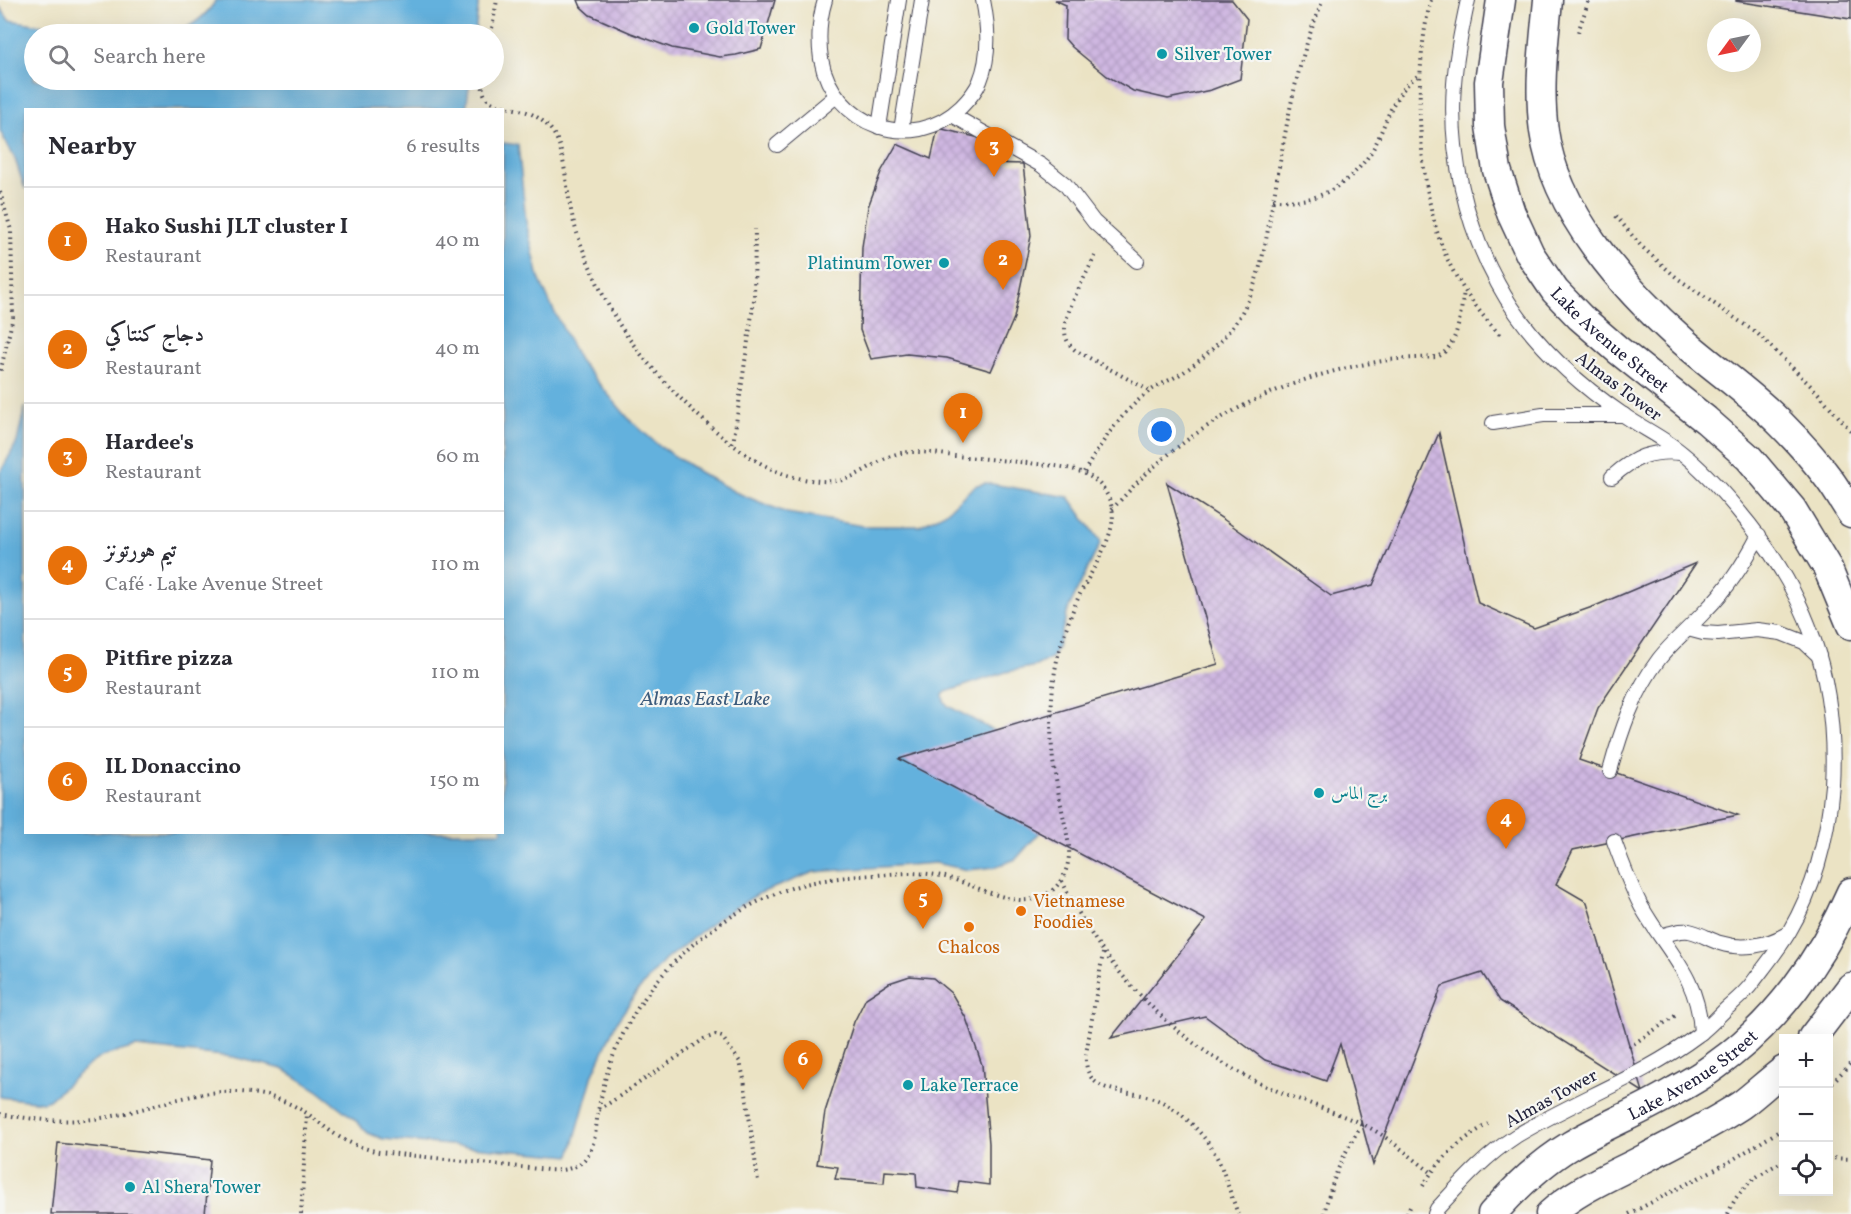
<!DOCTYPE html>
<html lang="en">
<head>
<meta charset="utf-8">
<style>
	body { margin:0; font-family:Vollkorn,Amiri,serif; background:#f7f7f7; color:#2b2b33 }
	.controls { position:absolute; right:18px; bottom:18px; display:grid; overflow:hidden; border-radius:0px; box-shadow:0 6px 24px #0002 }
	.controls button { width:54px; height:54px; display:grid; place-items:center; padding:0; border:0; border-bottom:2px solid #e1e1e2; background:#fff; color:#2b2b33; font:30px sans-serif }
	.compass { position:absolute; left:1707px; top:18px; width:54px; height:54px; border-radius:50%; background:#fff; box-shadow:0 6px 24px #0002; rotate:237deg }
	.you { position:absolute; left:1162px; top:432px; width:21px; height:21px; margin:-15px; border:4px solid #fff; border-radius:50%; background:#1a73e8; box-shadow:0 0 0 9px #1a73e833 }
	.badge { display:grid; place-items:center; width:39px; height:39px; border-radius:50%; background:#111827; color:#fff; font-size:20px; font-weight:700 }
	.pin { position:absolute; translate:-50% -50px; filter:drop-shadow(0 2px 3px #0008) }
	.pin::after { content:''; position:absolute; top:32px; width:21px; height:18px; background:inherit; clip-path:polygon(0 0,100% 0,50% 100%) }
	.list { margin:0; padding:0; list-style:none }
	h2 { display:flex; justify-content:space-between; align-items:center; height:78px; margin:0; padding:0 24px; font-size:26px }
	h2 small { font-size:20px; font-weight:400; color:#7c7c81 }
	.list li { display:grid; grid-template-columns:39px 1fr auto; gap:18px; align-items:center; box-sizing:border-box; height:108px; padding:0 24px; border-top:2px solid #e1e1e2 }
	.list b { display:block; font-size:22px; white-space:nowrap }
	.list p { margin:0; font-size:20px; white-space:nowrap; color:#7c7c81 }
	.list em { font-size:20px; font-style:normal; color:#7c7c81 }
	.icon { flex:none; width:33px; height:33px; fill:none; stroke:currentColor; stroke-width:2; stroke-linecap:round; stroke-linejoin:round }
	.map { position:relative; flex:none; width:1851px; height:1214px; overflow:hidden }
	.search { position:absolute; background:#fff; box-shadow:0 6px 24px #0002; left:24px; top:24px; width:480px; height:66px; display:flex; align-items:center; gap:15px; box-sizing:border-box; padding:0 21px; border-radius:33px; color:#7c7c81; font-size:22px }
	.panel { position:absolute; background:#fff; box-shadow:0 6px 24px #0002; left:24px; top:108px; width:480px; height:726px; border-radius:0px }
	.map>svg:first-child { display:block }
</style>
</head>
<body>
<div class="map">
<svg width="1851" height="1214" viewBox="0 0 1851 1214">
	<defs>
		<pattern id="building-cross-hatch" width="8" height="8" patternUnits="userSpaceOnUse" patternTransform="scale(1.5)"><rect width="8" height="8" fill="#cfb7e1"/><path d="M0 0l8 8M0 8l8-8" fill="none" stroke="#b19dc2"/></pattern>
	</defs>
	<rect width="100%" height="100%" fill="#f6f6f2"/>
	<filter id="ink" filterUnits="userSpaceOnUse"><feTurbulence type="fractalNoise" baseFrequency=".0167" numOctaves="2"/><feDisplacementMap in="SourceGraphic" scale="12" xChannelSelector="R" yChannelSelector="G"/><feConvolveMatrix kernelMatrix="1 2 1 2 8 2 1 2 1" color-interpolation-filters="sRGB"/></filter>
	<filter id="wash" filterUnits="userSpaceOnUse"><feTurbulence type="fractalNoise" baseFrequency=".008" numOctaves="4" result="noise"/><feDisplacementMap in="SourceGraphic" scale="24" xChannelSelector="R" yChannelSelector="G"/><feGaussianBlur stdDeviation="1.35" result="paint"/><feColorMatrix in="noise" values="0 0 0 0 0 0 0 0 0 0 0 0 0 0 0 0 0 1.4 0 .05"/><feComposite in="paint" operator="in"/></filter>
	<g filter="url(#wash)">
		<rect width="100%" height="100%" fill="#ebe3c4"/>
		<g fill="#64b1dd" stroke="#436a8c" stroke-width="1.5">
			<path d="M216,0H479L475,34H173C191,27 206,17 216,0Z"/>
			<polygon points="0,7 9,20 96,34 34,34 34,80 470,80 466,109 26,110 25,189 15,159 0,131"/>
			<polygon points="503,143 518,145 526,222 539,278 550,303 579,360 629,419 659,446 699,472 735,492 787,513 863,526 919,526 945,513 971,489 977,485 986,483 1069,497 1101,542 1069,607 1057,648 1051,658 1036,666 1006,672 946,692 943,695 944,701 948,706 1020,745 1041,831 1016,859 995,867 968,870 935,863 814,872 758,894 718,918 665,960 637,992 616,1023 593,1074 570,1156 383,1139 368,1133 353,1118 317,1090 283,1069 233,1057 136,1047 103,1056 91,1063 49,1100 43,1102 0,1097 0,473 17,442 25,406 26,832 502,832"/>
		</g>
		<g id="blocks">
			<g fill="url(#building-cross-hatch)">
				<polygon points="578,0 775,0 761,49 736,55 720,57 672,48 631,33 590,15 581,7"/>
				<polygon points="1055,0 1232,0 1247,19 1240,79 1211,90 1168,99 1133,91 1107,76 1072,47 1065,39 1066,5"/>
				<polygon points="1736,0 1851,0 1851,19 1736,1"/>
				<polygon points="938,128 988,140 987,163 1023,164 1031,236 1014,318 991,371 947,358 907,354 871,359 860,330 862,247 868,207 881,172 897,144 931,159"/>
				<polygon points="1439,433 1478,603 1534,628 1595,606 1696,563 1598,708 1579,760 1738,815 1573,850 1556,884 1587,902 1643,1092 1500,1001 1482,973 1442,986 1373,1165 1340,1044 1326,1081 1265,1060 1205,1016 1111,1038 1206,920 899,759 1218,664 1167,483 1223,519 1331,596 1373,585"/>
				<polygon points="910,976 933,978 952,994 966,1018 982,1065 989,1143 989,1185 959,1181 957,1193 917,1187 916,1173 885,1171 884,1183 835,1179 838,1167 817,1164 825,1112 854,1022 866,998 889,983"/>
				<polygon points="58,1143 210,1160 205,1214 51,1214"/>
			</g>
		</g>
	</g>
	<g filter="url(#ink)">
		<use href="#blocks" fill-opacity="0" stroke="#403f50" stroke-width="1.5"/>
		<g fill="none" stroke-linecap="round" stroke-linejoin="round">
			<g stroke="#403f50" stroke-width="16">
				<g id="lane">
					<path d="M825,0C819,19 818,38 821,59C833,125 911,155 961,107C968,100 976,91 980,81C990,57 988,25 983,0"/>
					<polyline points="952,115 1041,165 1065,184 1094,222 1137,261"/>
					<polyline points="879,127 899,0"/>
					<polyline points="901,130 922,0"/>
					<polyline points="777,145 836,96"/>
					<polyline points="1493,423 1543,415 1624,415"/>
					<path d="M1612,477C1634,457 1651,450 1681,453"/>
					<polyline points="1688,629 1703,633 1718,634 1757,630 1781,633 1804,642 1819,656"/>
					<path d="M1610,771C1621,731 1634,692 1659,659C1673,641 1692,626 1707,609C1729,587 1745,562 1759,535"/>
					<path d="M1614,841C1622,863 1630,885 1641,906C1666,951 1699,976 1701,1033"/>
					<path d="M1661,936C1670,933 1679,930 1689,931C1700,933 1710,940 1720,943C1742,950 1766,946 1785,935"/>
					<path d="M1435,1214L1437,1209C1462,1182 1485,1156 1516,1136C1575,1100 1642,1077 1698,1035C1708,1028 1717,1018 1726,1009C1735,1001 1746,992 1753,982C1765,966 1779,949 1789,932C1815,888 1828,835 1832,785C1838,677 1807,591 1737,509C1721,490 1703,470 1683,454C1666,439 1644,429 1625,416C1575,382 1527,338 1498,284C1465,224 1449,152 1454,84C1456,56 1462,27 1468,0"/>
				</g>
			</g>
			<g stroke="#403f50" stroke-width="31">
				<g id="street">
					<path id="s1" d="M1501,0L1489,82L1490,126L1497,170L1511,213L1530,254L1555,291L1580,317L1618,350L1706,420L1749,458L1792,509L1827,567L1851,625"/>
					<path d="M1548,0C1544,44 1538,87 1544,131C1555,212 1625,290 1684,342C1716,370 1752,394 1781,424C1798,441 1815,460 1829,479C1837,490 1844,502 1851,513"/>
					<polyline points="1812,1038 1851,987"/>
					<path id="s2" d="M1492,1214C1515,1188 1541,1163 1571,1145C1605,1125 1642,1111 1676,1090C1689,1083 1703,1075 1715,1066C1776,1023 1822,959 1851,892"/>
					<path d="M1550,1214C1579,1188 1614,1175 1649,1156C1680,1140 1712,1124 1741,1105C1756,1094 1769,1081 1784,1070"/>
				</g>
			</g>
			<g stroke="#403f50" stroke-width="4" stroke-dasharray="1.5 4.5" stroke-linecap="butt">
				<path d="M1431,0C1412,70 1417,190 1446,256C1459,286 1478,311 1500,335"/>
				<polyline points="1578,32 1589,0"/>
				<polyline points="491,34 497,0"/>
				<polyline points="0,192 11,230 13,317 0,373"/>
				<path d="M1273,200C1282,200 1292,201 1301,200C1334,196 1365,169 1378,139C1390,112 1394,93 1420,74"/>
				<polyline points="1616,216 1641,246 1677,278 1758,334 1817,392 1851,431"/>
				<path d="M1095,256C1087,273 1064,313 1065,330C1065,339 1069,345 1075,350L1150,391"/>
				<polyline points="733,444 754,300 755,229"/>
				<path d="M1084,472C1102,442 1121,412 1150,391C1161,383 1174,379 1185,371C1207,356 1229,335 1242,312C1263,275 1267,231 1275,190C1287,123 1296,63 1323,0"/>
				<path d="M1112,509C1123,498 1133,486 1144,476C1210,413 1293,375 1383,361C1400,358 1419,358 1437,357C1459,347 1460,313 1464,292"/>
				<path d="M1062,881C1074,905 1087,929 1103,951C1140,1001 1188,1045 1242,1074C1280,1095 1321,1106 1360,1123C1384,1133 1409,1156 1431,1172"/>
				<path d="M1103,953L1086,1054C1083,1099 1129,1087 1158,1100C1184,1112 1210,1139 1221,1166C1227,1182 1232,1198 1238,1214"/>
				<polyline points="1629,1047 1675,1016"/>
				<polyline points="1828,1087 1851,1063"/>
				<polyline points="599,1110 704,1039 716,1035 722,1037 740,1062 744,1079 758,1181"/>
				<path d="M0,1114C40,1121 78,1124 118,1115C153,1107 198,1090 234,1092C259,1092 286,1099 308,1114C319,1122 329,1131 341,1138C353,1145 366,1149 379,1152L548,1170C564,1171 579,1169 588,1155C596,1143 596,1125 598,1111C600,1101 603,1090 605,1080C629,998 689,933 766,898C801,881 838,877 876,875C901,873 925,871 949,878C970,884 1006,902 1027,900C1056,898 1071,873 1069,846C1065,822 1059,798 1055,774C1049,742 1050,688 1058,656C1063,636 1070,616 1079,596C1090,572 1118,534 1112,508C1105,479 1082,469 1055,466C1021,462 988,459 955,456C937,454 918,450 901,453C876,458 859,480 834,481C817,482 797,479 781,473C727,453 645,368 616,319C607,304 599,287 592,271C584,253 576,233 572,215C567,193 566,169 560,148C556,132 543,118 527,112C507,105 479,109 483,80"/>
				<polyline points="1828,1158 1851,1159"/>
				<path d="M1423,1186C1438,1160 1462,1139 1488,1124"/>
				<polyline points="301,1214 307,1114"/>
				<path d="M1324,1214C1332,1179 1343,1154 1362,1124"/>
				<polyline points="1407,1214 1411,1205"/>
				<polyline points="1629,1214 1729,1162 1784,1128"/>
				<path d="M1728,1214C1739,1186 1758,1174 1784,1161"/>
			</g>
			<use href="#lane" stroke="#fff" stroke-width="14"/>
			<use href="#street" stroke="#fff" stroke-width="28"/>
		</g>
	</g>
	<g fill="#0f9aa8" stroke="#f6f6f2" stroke-width="2">
		<circle cx="694" cy="28" r="6"/>
		<circle cx="1162" cy="54" r="6"/>
		<circle cx="944" cy="263" r="6"/>
		<circle cx="1319" cy="793" r="6"/>
		<circle cx="908" cy="1085" r="6"/>
		<circle cx="130" cy="1187" r="6"/>
	</g>
	<g fill="#e8710a" stroke="#f6f6f2" stroke-width="2">
		<circle cx="1021" cy="911" r="6"/>
		<circle cx="969" cy="927" r="6"/>
	</g>
	<g text-anchor="middle" stroke-width="4.5" stroke-linejoin="round" paint-order="stroke">
		<g font-size="18" fill="#0d838f" stroke="#f6f6f2" text-anchor="start">
			<text x="706" y="34">Gold Tower</text>
			<text x="1174" y="60">Silver Tower</text>
			<text x="932" y="269" text-anchor="end">Platinum Tower</text>
			<text x="1331" y="799">برج الماس</text>
			<text x="920" y="1091">Lake Terrace</text>
			<text x="142" y="1193">Al Shera Tower</text>
		</g>
		<g font-size="18" fill="#22223b" stroke="#f6f6f2">
			<text dy="6" stroke="none"><textPath href="#s1" startOffset="380">Lake Avenue Street</textPath></text>
			<text transform="translate(1619 386) rotate(37)" y="6">Almas Tower</text>
			<text dy="6" stroke="none"><textPath href="#s2" startOffset="246">Lake Avenue Street</textPath></text>
			<text transform="translate(1551 1098) rotate(-29)" y="6">Almas Tower</text>
		</g>
		<g font-size="18" fill="#c56008" stroke="#f6f6f2" text-anchor="start">
			<text x="1033" y="907">Vietnamese<tspan x="1033" dy="21">Foodies</tspan></text>
			<text x="969" y="953" text-anchor="middle">Chalcos</text>
		</g>
		<g font-size="20" font-style="italic" fill="#3c5b7c" stroke="#f6f6f2">
			<text x="705" y="705">Almas East Lake</text>
		</g>
	</g>
</svg>
<div class="controls">
<button>+</button>
<button>−</button>
<button><svg class="icon" aria-label="locate" viewBox="0 0 24 24"><circle cx="12" cy="12" r="6"/><path d="M12 2v4M12 18v4M2 12h4M18 12h4"/></svg></button>
</div>
<svg class="compass" viewBox="-18 -18 36 36"><path d="M0-13l5 13h-10z" fill="#e53935"/><path d="M0 13l5-13h-10z" fill="#7c7c81"/></svg>
<div class="you"></div>
<div class="pin badge" style="left:963px;top:443px;background:#e8710a">1</div>
<div class="pin badge" style="left:1003px;top:290px;background:#e8710a">2</div>
<div class="pin badge" style="left:994px;top:177px;background:#e8710a">3</div>
<div class="pin badge" style="left:1506px;top:849px;background:#e8710a">4</div>
<div class="pin badge" style="left:923px;top:929px;background:#e8710a">5</div>
<div class="pin badge" style="left:803px;top:1090px;background:#e8710a">6</div>
<div class="search"><svg class="icon" aria-label="search" viewBox="0 0 24 24"><circle cx="10" cy="10" r="6"/><path d="M15 15l6 6"/></svg>Search here</div>
<section class="panel">
<h2>Nearby<small>6 results</small></h2>
<ul class="list">
<li><span class="badge" style="background:#e8710a">1</span><div><b>Hako Sushi JLT cluster I</b><p>Restaurant</p></div><em>40 m</em></li>
<li><span class="badge" style="background:#e8710a">2</span><div><b>دجاج كنتاكي</b><p>Restaurant</p></div><em>40 m</em></li>
<li><span class="badge" style="background:#e8710a">3</span><div><b>Hardee's</b><p>Restaurant</p></div><em>60 m</em></li>
<li><span class="badge" style="background:#e8710a">4</span><div><b>تيم هورتونز</b><p>Café · Lake Avenue Street</p></div><em>110 m</em></li>
<li><span class="badge" style="background:#e8710a">5</span><div><b>Pitfire pizza</b><p>Restaurant</p></div><em>110 m</em></li>
<li><span class="badge" style="background:#e8710a">6</span><div><b>IL Donaccino</b><p>Restaurant</p></div><em>150 m</em></li>
</ul>
</section>
</div>
</body>
</html>
